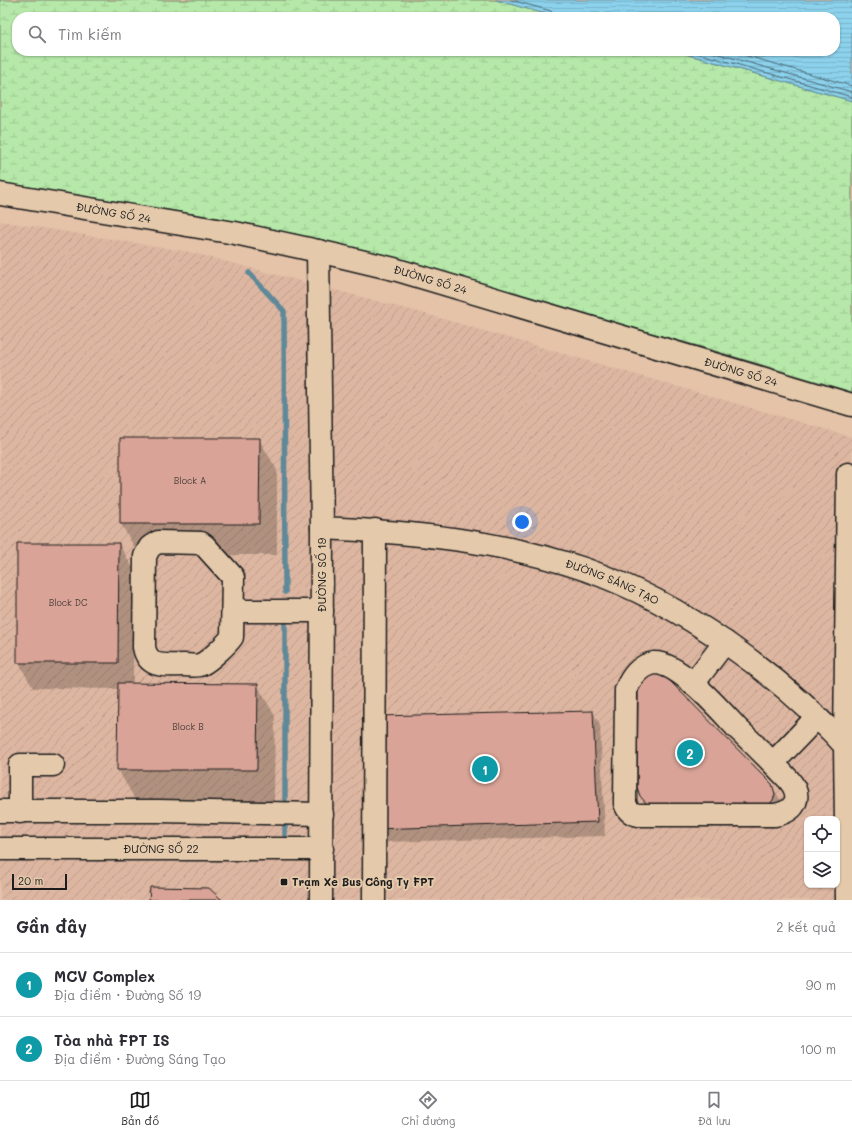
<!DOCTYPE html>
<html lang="vi">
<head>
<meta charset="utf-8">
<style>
	body { margin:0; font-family:Mali,sans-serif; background:#f7f7f7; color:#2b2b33 }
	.controls { position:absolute; right:12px; bottom:12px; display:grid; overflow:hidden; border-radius:8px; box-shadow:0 1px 3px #0004 }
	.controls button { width:36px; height:36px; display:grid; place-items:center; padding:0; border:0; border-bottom:1px solid #e1e1e2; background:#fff; color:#2b2b33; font:20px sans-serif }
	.scale { position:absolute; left:12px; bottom:10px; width:55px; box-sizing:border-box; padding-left:4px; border:2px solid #1c1c1c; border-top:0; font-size:11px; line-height:14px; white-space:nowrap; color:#1c1c1c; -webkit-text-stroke:3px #e4c9ab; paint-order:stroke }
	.you { position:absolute; left:522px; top:522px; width:14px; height:14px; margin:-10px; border:3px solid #fff; border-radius:50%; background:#1a73e8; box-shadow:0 0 0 6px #1a73e833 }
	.badge { display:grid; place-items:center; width:26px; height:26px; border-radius:50%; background:#1c1c1c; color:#fff; font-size:13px; font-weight:700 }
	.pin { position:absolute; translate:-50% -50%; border:2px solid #fff; box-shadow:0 1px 4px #0006 }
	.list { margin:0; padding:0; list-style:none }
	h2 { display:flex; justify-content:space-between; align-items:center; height:52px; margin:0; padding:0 16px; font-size:17px }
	h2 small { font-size:13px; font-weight:400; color:#7c7c81 }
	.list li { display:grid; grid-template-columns:26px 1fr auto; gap:12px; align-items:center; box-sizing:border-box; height:64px; padding:0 16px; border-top:1px solid #e1e1e2 }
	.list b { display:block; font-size:15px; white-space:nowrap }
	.list p { margin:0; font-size:13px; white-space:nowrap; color:#7c7c81 }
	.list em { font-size:13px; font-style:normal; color:#7c7c81 }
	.icon { flex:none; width:22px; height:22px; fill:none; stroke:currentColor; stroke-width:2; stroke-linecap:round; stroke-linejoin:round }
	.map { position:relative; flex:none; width:852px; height:900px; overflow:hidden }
	.search { position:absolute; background:#fff; box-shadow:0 1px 3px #0004; left:12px; right:12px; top:12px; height:44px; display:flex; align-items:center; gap:10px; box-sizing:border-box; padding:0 14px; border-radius:16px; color:#7c7c81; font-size:15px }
	.sheet { height:180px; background:#fff }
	nav { display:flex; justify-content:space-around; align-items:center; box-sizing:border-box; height:56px; border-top:1px solid #e1e1e2; background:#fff; font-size:11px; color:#7c7c81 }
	nav a { display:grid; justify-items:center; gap:2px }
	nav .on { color:#1c1c1c }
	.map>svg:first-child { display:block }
</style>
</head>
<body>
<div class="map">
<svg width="852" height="900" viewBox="0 0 852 900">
	<defs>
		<pattern id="industrial-furrows" width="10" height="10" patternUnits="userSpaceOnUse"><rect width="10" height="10" fill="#ddb6a1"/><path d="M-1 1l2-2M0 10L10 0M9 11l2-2" fill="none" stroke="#bd9c8a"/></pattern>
		<pattern id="wetland-marsh" width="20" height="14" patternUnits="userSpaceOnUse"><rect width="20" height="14" fill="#b6e9a9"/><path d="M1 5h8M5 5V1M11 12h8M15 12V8" fill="none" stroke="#9cc791"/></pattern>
		<pattern id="water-rules" width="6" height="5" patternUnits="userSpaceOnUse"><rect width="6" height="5" fill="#8cd2ed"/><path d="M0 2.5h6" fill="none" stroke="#78b4cb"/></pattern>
	</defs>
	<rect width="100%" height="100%" fill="#e4c3a9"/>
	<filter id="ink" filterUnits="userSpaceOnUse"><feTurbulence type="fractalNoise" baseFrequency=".025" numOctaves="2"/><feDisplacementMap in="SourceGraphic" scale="8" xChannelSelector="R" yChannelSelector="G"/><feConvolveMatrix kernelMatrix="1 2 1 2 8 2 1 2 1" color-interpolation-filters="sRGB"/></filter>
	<g filter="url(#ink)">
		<path fill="url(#industrial-furrows)" fill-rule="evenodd" d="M0,221L190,252L422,313L852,437V900H0ZM807,819H837V885H807Z"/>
		<polygon fill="url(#wetland-marsh)" stroke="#698262" points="0,0 496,0 556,17 17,17 17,51 675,51 852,101 852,392 702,347 219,218 0,183"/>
		<polygon fill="url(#water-rules)" stroke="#5f8999" points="496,0 852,0 852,101 675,51 835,51 835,17 556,17"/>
		<g fill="#0003">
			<polygon points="259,439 277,470 277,555 139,555 121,524"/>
			<polygon points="119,544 134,570 133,684 257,685 275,716 274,801 136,801 118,770 119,689 33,688 18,662"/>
			<polygon points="593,712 600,725 605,836 383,842 375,828"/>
			<polygon points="772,786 784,806 784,820 779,825 773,828 666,827 658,823 641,796"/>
		</g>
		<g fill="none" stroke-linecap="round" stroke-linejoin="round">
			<g stroke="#496570" stroke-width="1">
				<polyline points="511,0 551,11 553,14 554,17"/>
				<polyline points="690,51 852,97"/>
				<polyline points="708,51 852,92"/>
				<polyline points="730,51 852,86"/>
			</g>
			<g stroke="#5f8999" stroke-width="5.5">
				<polyline points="249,273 284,311 285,592"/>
				<polyline points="285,619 285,808"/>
				<polyline points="285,817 285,835"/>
			</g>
		</g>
		<g fill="#d9a397" stroke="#1c1c1c">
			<polygon points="120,438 260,438 259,524 120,524"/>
			<polygon points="17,543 119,543 118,663 17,663"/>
			<polygon points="650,673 664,675 772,784 775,794 773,800 768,806 650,806 646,803 640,796 637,787 638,686"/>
			<polygon points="118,683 258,684 257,770 117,770"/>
			<polygon points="593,711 598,822 374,829 375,716"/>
			<polygon points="150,887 209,888 222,900 149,900"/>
		</g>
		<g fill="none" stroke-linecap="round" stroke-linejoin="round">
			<g stroke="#1c1c1c" stroke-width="25">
				<g id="minor">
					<path id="s1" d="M0,194L235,233L318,251L394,269L852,405"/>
					<polyline points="318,251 322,528 321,900"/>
					<path id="s2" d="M322,528C410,532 499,540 584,569C684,604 781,675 852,753"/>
					<path d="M158,542L201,543L205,546L233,577L232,637C227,644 209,661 202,664C197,667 189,665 183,665C166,665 148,669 144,647L145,556L150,547Z"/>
					<polyline points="233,611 322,611"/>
					<path d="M654,663C679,662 720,710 737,728C755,745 772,762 789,780C803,797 796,811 775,815H639C631,814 627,810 625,803L626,690C631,677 640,665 654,663Z"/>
					<polyline points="693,684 725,642"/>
					<polyline points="773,763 817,717"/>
					<polyline points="0,811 159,811 322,814"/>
					<polyline points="20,812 20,765 53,765"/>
					<path id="s3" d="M0,849H322"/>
					<polyline points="374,900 375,530"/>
					<polyline points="847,900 845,746 848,474"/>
				</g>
			</g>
			<use href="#minor" stroke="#e4c9ab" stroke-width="22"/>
		</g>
	</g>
	<rect fill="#1c1c1c" stroke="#e4c9ab" stroke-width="1.5" x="280" y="878" width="8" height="8" rx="2"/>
	<g text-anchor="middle" stroke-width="4" stroke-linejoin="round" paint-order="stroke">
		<g font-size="9" fill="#4b3e3b">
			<text x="190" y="484">Block A</text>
			<text x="68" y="606">Block DC</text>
			<text x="188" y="730">Block B</text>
		</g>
		<g font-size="11" fill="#1c1c1c" stroke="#e4c9ab">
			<text dy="4" stroke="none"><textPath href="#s1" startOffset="115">ĐƯỜNG SỐ 24</textPath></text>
			<text dy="4" stroke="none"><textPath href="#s1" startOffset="439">ĐƯỜNG SỐ 24</textPath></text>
			<text dy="4" stroke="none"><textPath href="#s1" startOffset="763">ĐƯỜNG SỐ 24</textPath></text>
			<text transform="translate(322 575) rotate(-90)" y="4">ĐƯỜNG SỐ 19</text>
			<text dy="4" stroke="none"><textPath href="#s2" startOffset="297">ĐƯỜNG SÁNG TẠO</textPath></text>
			<text dy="4" stroke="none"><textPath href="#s3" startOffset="161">ĐƯỜNG SỐ 22</textPath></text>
		</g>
		<g font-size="11" font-weight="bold" fill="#1c1c1c" stroke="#e4c9ab" text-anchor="start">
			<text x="292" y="886">Trạm Xe Bus Công Ty FPT</text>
		</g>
	</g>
</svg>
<div class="controls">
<button><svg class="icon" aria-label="locate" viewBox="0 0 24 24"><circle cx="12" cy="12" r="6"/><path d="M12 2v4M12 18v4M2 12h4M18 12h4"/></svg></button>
<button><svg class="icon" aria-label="layers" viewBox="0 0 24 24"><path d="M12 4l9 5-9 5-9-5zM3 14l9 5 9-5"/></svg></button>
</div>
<div class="scale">20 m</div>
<div class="you"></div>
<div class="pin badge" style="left:485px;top:769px;background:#0f9aa8">1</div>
<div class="pin badge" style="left:690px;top:753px;background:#0f9aa8">2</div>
<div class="search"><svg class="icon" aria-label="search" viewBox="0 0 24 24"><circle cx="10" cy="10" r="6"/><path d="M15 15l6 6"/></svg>Tìm kiếm</div>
</div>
<section class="sheet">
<h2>Gần đây<small>2 kết quả</small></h2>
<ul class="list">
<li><span class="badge" style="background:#0f9aa8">1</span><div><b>MCV Complex</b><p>Địa điểm · Đường Số 19</p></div><em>90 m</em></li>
<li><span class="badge" style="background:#0f9aa8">2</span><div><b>Tòa nhà FPT IS</b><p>Địa điểm · Đường Sáng Tạo</p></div><em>100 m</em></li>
</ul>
</section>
<nav>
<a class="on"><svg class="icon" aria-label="map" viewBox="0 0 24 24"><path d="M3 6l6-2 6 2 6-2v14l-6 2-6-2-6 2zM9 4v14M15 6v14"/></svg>Bản đồ</a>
<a><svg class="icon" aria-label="directions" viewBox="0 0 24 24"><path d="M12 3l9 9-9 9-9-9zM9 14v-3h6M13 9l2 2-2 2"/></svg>Chỉ đường</a>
<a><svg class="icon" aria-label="saved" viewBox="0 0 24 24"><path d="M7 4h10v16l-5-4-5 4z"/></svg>Đã lưu</a>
</nav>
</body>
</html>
